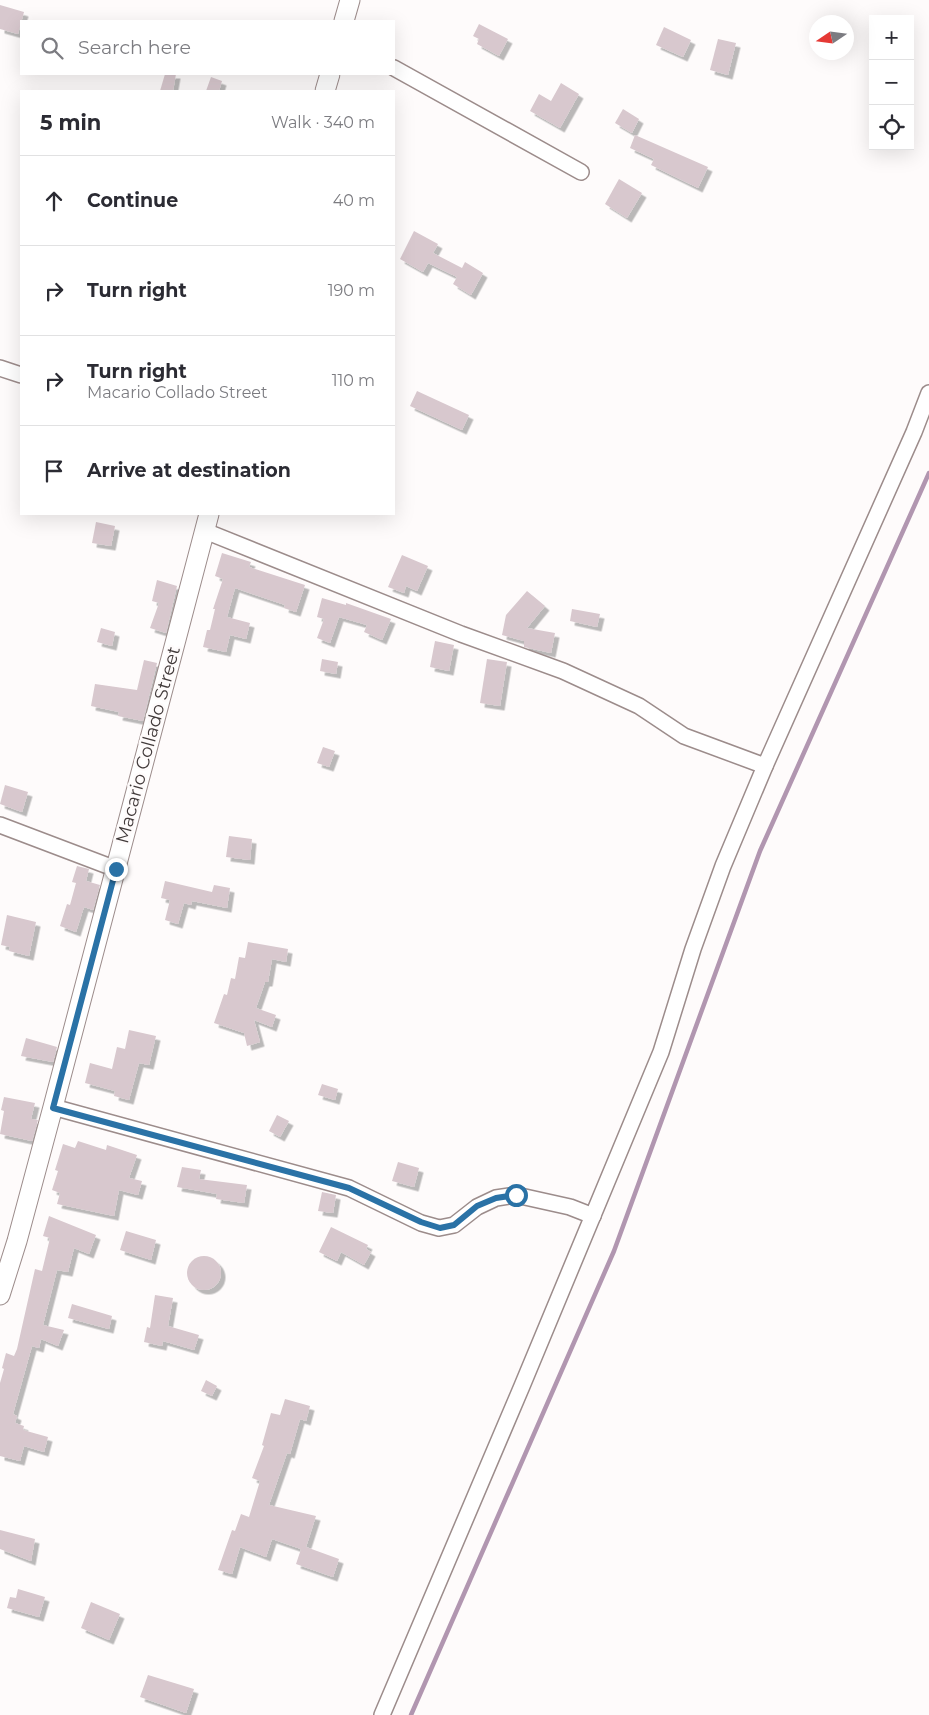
<!DOCTYPE html>
<html lang="en">
<head>
<meta charset="utf-8">
<style>
	body { margin:0; font-family:Montserrat,sans-serif; background:#f2f2f3; color:#2b2b33 }
	.controls { position:absolute; right:15px; top:15px; display:grid; overflow:hidden; border-radius:0px; box-shadow:0 5px 20px #0002 }
	.controls button { width:45px; height:45px; display:grid; place-items:center; padding:0; border:0; border-bottom:1px solid #e1e1e2; background:#fff; color:#2b2b33; font:25px sans-serif }
	.compass { position:absolute; left:809px; top:15px; width:45px; height:45px; border-radius:50%; background:#fff; box-shadow:0 5px 20px #0002; rotate:257deg }
	.stop { position:absolute; width:15px; height:15px; margin:-11px; border:4px solid #2a72a6; border-radius:50%; background:#fff }
	.stop.end { background:#2a72a6; border-color:#fff; box-shadow:0 1px 5px #0008 }
	.list { margin:0; padding:0; list-style:none }
	h2 { display:flex; justify-content:space-between; align-items:center; height:65px; margin:0; padding:0 20px; font-size:21px }
	h2 small { font-size:16px; font-weight:400; color:#7c7c81 }
	.list li { display:grid; grid-template-columns:32px 1fr auto; gap:15px; align-items:center; box-sizing:border-box; height:90px; padding:0 20px; border-top:1px solid #e1e1e2 }
	.list b { display:block; font-size:19px; white-space:nowrap }
	.list p { margin:0; font-size:16px; white-space:nowrap; color:#7c7c81 }
	.list em { font-size:16px; font-style:normal; color:#7c7c81 }
	.icon { flex:none; width:28px; height:28px; fill:none; stroke:currentColor; stroke-width:2; stroke-linecap:round; stroke-linejoin:round }
	.map { position:relative; flex:none; width:929px; height:1715px; overflow:hidden }
	.search { position:absolute; background:#fff; box-shadow:0 5px 20px #0002; left:20px; top:20px; width:375px; height:55px; display:flex; align-items:center; gap:12px; box-sizing:border-box; padding:0 18px; border-radius:0px; color:#7c7c81; font-size:19px }
	.panel { position:absolute; background:#fff; box-shadow:0 5px 20px #0002; left:20px; top:90px; width:375px; height:425px; border-radius:0px }
	.map>svg:first-child { display:block }
</style>
</head>
<body>
<div class="map">
<svg width="929" height="1715" viewBox="0 0 929 1715">
	<defs>
		<filter id="shadow"><feDropShadow dx="4.5" dy="4.5" stdDeviation="0" flood-color="#0004"/></filter>
	</defs>
	<rect width="100%" height="100%" fill="#fefbfb"/>
	<g fill="none" stroke-linecap="round" stroke-linejoin="round">
		<polyline stroke="#b196b0" stroke-width="4.5" points="411,1715 614,1251 760,851 929,473"/>
	</g>
	<g fill="#d8c8ce" filter="url(#shadow)">
		<polygon points="0,5 24,12 18,34 0,29"/>
		<polygon points="479,24 508,39 499,56 477,44 479,39 473,36"/>
		<polygon points="664,27 691,40 683,57 656,45"/>
		<polygon points="718,39 736,43 728,75 710,70"/>
		<polygon points="165,74 176,74 173,91 160,91"/>
		<polygon points="211,77 222,81 219,91 206,91"/>
		<polygon points="561,83 579,94 560,128 530,111 539,94 551,101"/>
		<polygon points="623,109 639,119 632,133 615,123"/>
		<polygon points="635,135 708,167 698,188 651,165 654,159 630,148"/>
		<polygon points="619,179 642,193 627,218 605,204"/>
		<polygon points="414,231 438,244 433,253 462,268 465,262 483,273 471,295 453,284 457,277 428,263 423,272 400,259"/>
		<polygon points="417,391 469,415 462,430 410,406"/>
		<polygon points="96,522 115,526 111,546 92,543"/>
		<polygon points="222,553 251,562 249,567 305,585 296,612 284,608 285,605 235,588 227,617 250,623 246,639 230,635 226,652 203,647 207,630 210,630 215,609 213,609 223,579 215,576"/>
		<polygon points="402,555 428,566 417,591 406,586 404,593 388,587"/>
		<polygon points="157,580 177,586 166,633 150,628 159,603 152,601"/>
		<polygon points="527,591 545,606 527,628 555,633 551,653 524,647 524,641 502,635 506,615"/>
		<polygon points="322,598 346,605 346,603 391,619 382,640 364,632 367,625 339,617 330,643 317,638 324,619 317,617"/>
		<polygon points="572,609 600,614 597,627 570,621"/>
		<polygon points="101,628 115,632 112,646 97,642"/>
		<polygon points="435,641 454,645 449,671 430,667"/>
		<polygon points="322,659 338,662 336,674 320,671"/>
		<polygon points="487,659 507,662 500,706 480,703"/>
		<polygon points="144,660 157,663 143,721 118,716 119,712 91,706 95,684 137,690"/>
		<polygon points="323,747 335,751 329,767 317,763"/>
		<polygon points="5,785 28,792 22,812 0,804"/>
		<polygon points="229,836 252,839 250,860 226,857"/>
		<polygon points="77,866 89,869 86,881 100,885 93,910 84,907 76,932 60,926 67,904 70,905 76,883 72,882"/>
		<polygon points="165,881 212,892 214,885 230,888 227,908 192,901 191,905 184,903 178,924 165,920 170,900 161,898"/>
		<polygon points="7,915 36,922 29,956 9,951 10,947 1,945"/>
		<polygon points="248,942 288,949 286,962 272,959 268,982 265,982 256,1008 276,1015 272,1027 254,1020 260,1042 247,1046 244,1033 214,1023 224,994 227,995 231,978 235,979 239,957 245,958"/>
		<polygon points="129,1030 156,1036 149,1065 139,1063 129,1100 114,1096 115,1091 85,1083 90,1063 112,1069 117,1047 125,1049"/>
		<polygon points="26,1038 57,1047 53,1062 21,1056"/>
		<polygon points="322,1084 338,1089 335,1100 318,1095"/>
		<polygon points="4,1097 35,1103 31,1119 38,1120 32,1141 0,1134 4,1111 1,1110"/>
		<polygon points="277,1115 289,1121 280,1137 269,1131"/>
		<polygon points="78,1141 106,1150 107,1145 137,1155 129,1178 142,1181 138,1195 119,1190 114,1216 57,1204 60,1193 52,1190 58,1171 55,1170 63,1144 75,1148"/>
		<polygon points="398,1162 419,1168 414,1187 392,1181"/>
		<polygon points="182,1167 201,1170 199,1179 247,1185 244,1203 216,1199 217,1194 177,1187"/>
		<polygon points="322,1192 336,1195 333,1213 318,1211"/>
		<polygon points="49,1216 96,1235 89,1254 74,1248 68,1272 57,1270 43,1325 64,1330 58,1346 41,1339 39,1348 32,1346 13,1414 17,1416 15,1423 24,1426 23,1430 48,1437 44,1452 24,1446 20,1461 0,1456 0,1383 4,1369 2,1368 6,1353 14,1356 17,1349 35,1269 42,1271 50,1238 43,1236"/>
		<polygon points="331,1227 368,1245 366,1249 371,1252 364,1265 341,1252 337,1261 319,1252"/>
		<polygon points="126,1231 156,1240 151,1260 120,1250"/>
		<circle cx="204" cy="1273" r="17"/>
		<polygon points="155,1295 173,1298 168,1326 199,1335 194,1350 163,1341 162,1346 144,1342 147,1327 150,1328"/>
		<polygon points="72,1304 112,1316 109,1329 68,1318"/>
		<polygon points="206,1380 217,1386 212,1396 201,1391"/>
		<polygon points="285,1399 310,1406 306,1421 300,1419 290,1454 287,1453 269,1505 316,1516 306,1547 339,1559 333,1577 296,1564 301,1549 272,1539 266,1557 240,1547 232,1574 218,1570 232,1530 235,1531 241,1514 249,1517 260,1481 252,1478 264,1446 262,1445 271,1413 280,1415"/>
		<polygon points="0,1530 35,1539 31,1561 0,1549"/>
		<polygon points="18,1589 45,1597 39,1617 7,1608 10,1597 16,1598"/>
		<polygon points="91,1602 120,1614 109,1640 81,1628"/>
		<polygon points="148,1675 194,1689 186,1713 140,1697"/>
	</g>
	<g fill="none" stroke-linecap="round" stroke-linejoin="round">
		<g stroke="#9c8c8b" stroke-width="18">
			<g id="minor">
				<polyline points="394,68 581,172"/>
				<polyline points="0,368 21,375"/>
				<polyline points="205,531 461,634 563,671 639,706 684,736 765,766"/>
				<polyline points="0,825 116,869"/>
				<polyline points="53,1107 349,1188 421,1223 439,1228 454,1225 477,1207 496,1198 516,1195 570,1207 593,1216"/>
				<polyline points="382,1715 522,1386 661,1052 693,949 723,866 765,766 914,432 929,393"/>
			</g>
		</g>
		<g stroke="#9c8c8b" stroke-width="21">
			<g id="tertiary">
				<polyline points="344,21 350,0"/>
				<polyline points="325,91 330,74"/>
				<polyline points="0,1295 17,1241 53,1107 209,514"/>
			</g>
		</g>
		<use href="#minor" stroke="#fff" stroke-width="15"/>
		<use href="#tertiary" stroke="#fff" stroke-width="19"/>
	</g>
	<g fill="none" stroke-linecap="round" stroke-linejoin="round">
		<polyline stroke="#2a72a6" stroke-width="6" points="116,869 53,1108 349,1188 421,1222 440,1228 454,1225 477,1206 496,1198 516,1195"/>
	</g>
	<g text-anchor="middle" stroke-width="5" stroke-linejoin="round" paint-order="stroke">
		<g font-size="18" fill="#413a3a" stroke="#fefbfb">
			<text transform="translate(148 745) rotate(-75)" y="6">Macario Collado Street</text>
		</g>
	</g>
</svg>
<div class="controls">
<button>+</button>
<button>−</button>
<button><svg class="icon" aria-label="locate" viewBox="0 0 24 24"><circle cx="12" cy="12" r="6"/><path d="M12 2v4M12 18v4M2 12h4M18 12h4"/></svg></button>
</div>
<svg class="compass" viewBox="-18 -18 36 36"><path d="M0-13l5 13h-10z" fill="#e53935"/><path d="M0 13l5-13h-10z" fill="#7c7c81"/></svg>
<div class="stop" style="left:516px;top:1195px"></div>
<div class="stop end" style="left:116px;top:869px"></div>
<div class="search"><svg class="icon" aria-label="search" viewBox="0 0 24 24"><circle cx="10" cy="10" r="6"/><path d="M15 15l6 6"/></svg>Search here</div>
<section class="panel">
<h2>5 min<small>Walk · 340 m</small></h2>
<ul class="list">
<li><svg class="icon" aria-label="ahead" viewBox="0 0 24 24"><path d="M12 20V5M6 11l6-6 6 6"/></svg><div><b>Continue</b></div><em>40 m</em></li>
<li><svg class="icon" aria-label="right" viewBox="0 0 24 24"><path d="M7 20v-9h11M14 6l5 5-5 5"/></svg><div><b>Turn right</b></div><em>190 m</em></li>
<li><svg class="icon" aria-label="right" viewBox="0 0 24 24"><path d="M7 20v-9h11M14 6l5 5-5 5"/></svg><div><b>Turn right</b><p>Macario Collado Street</p></div><em>110 m</em></li>
<li><svg class="icon" aria-label="arrive" viewBox="0 0 24 24"><path d="M6 21V4h12l-3 4 3 4H6"/></svg><div><b>Arrive at destination</b></div></li>
</ul>
</section>
</div>
</body>
</html>
